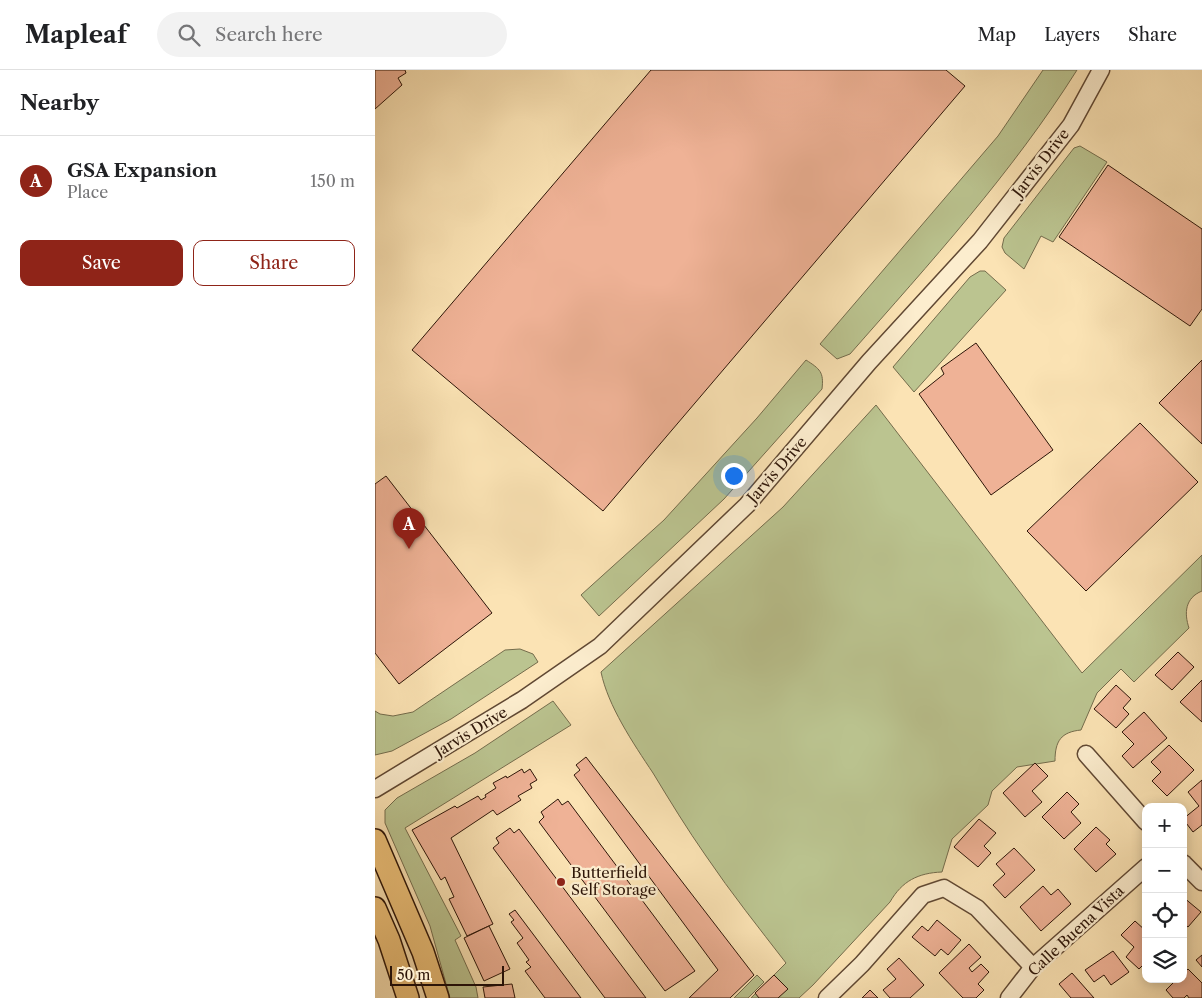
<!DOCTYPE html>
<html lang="en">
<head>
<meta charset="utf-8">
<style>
	body { margin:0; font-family:"Libre Caslon Text",serif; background:#f2f2f2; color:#202124 }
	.controls { position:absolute; right:15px; bottom:15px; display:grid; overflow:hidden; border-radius:10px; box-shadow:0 2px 12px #0003 }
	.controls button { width:45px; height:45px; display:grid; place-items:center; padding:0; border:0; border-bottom:1px solid #e0e0e0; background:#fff; color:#202124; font:25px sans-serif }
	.scale { position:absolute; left:15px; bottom:12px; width:114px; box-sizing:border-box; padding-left:5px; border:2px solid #2d1508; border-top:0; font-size:14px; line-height:18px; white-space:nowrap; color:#2d1508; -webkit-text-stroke:4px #fcedce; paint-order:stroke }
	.you { position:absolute; left:358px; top:405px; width:18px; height:18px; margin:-12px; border:4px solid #fff; border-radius:50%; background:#1a73e8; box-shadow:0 0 0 8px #1a73e833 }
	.badge { display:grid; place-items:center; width:32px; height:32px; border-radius:50%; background:#8f2418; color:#fff; font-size:16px; font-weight:700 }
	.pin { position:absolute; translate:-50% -41px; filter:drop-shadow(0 1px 2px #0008) }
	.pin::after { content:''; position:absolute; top:26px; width:18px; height:15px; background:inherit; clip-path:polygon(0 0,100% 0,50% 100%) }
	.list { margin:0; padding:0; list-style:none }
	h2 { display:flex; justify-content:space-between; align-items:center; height:65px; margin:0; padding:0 20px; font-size:21px }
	h2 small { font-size:16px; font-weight:400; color:#757577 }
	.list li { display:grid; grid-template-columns:32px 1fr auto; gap:15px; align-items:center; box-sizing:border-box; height:90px; padding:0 20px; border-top:1px solid #e0e0e0 }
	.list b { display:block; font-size:19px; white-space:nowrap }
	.list p { margin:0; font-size:16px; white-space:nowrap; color:#757577 }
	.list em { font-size:16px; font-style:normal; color:#757577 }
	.actions { display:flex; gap:10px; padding:15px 20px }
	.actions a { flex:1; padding:11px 0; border:1px solid #8f2418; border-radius:10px; text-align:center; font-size:18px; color:#8f2418 }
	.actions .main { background:#8f2418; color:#fff }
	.icon { flex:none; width:28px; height:28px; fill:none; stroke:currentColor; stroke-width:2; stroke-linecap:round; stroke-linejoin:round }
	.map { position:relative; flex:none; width:827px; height:928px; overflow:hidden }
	header { display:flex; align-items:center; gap:30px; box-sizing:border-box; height:70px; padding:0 25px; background:#fff; border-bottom:1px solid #e0e0e0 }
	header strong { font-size:24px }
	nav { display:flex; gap:28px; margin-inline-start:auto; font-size:18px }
	.search { width:350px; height:45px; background:#f2f2f2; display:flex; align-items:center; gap:12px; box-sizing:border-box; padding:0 18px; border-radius:28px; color:#757577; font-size:19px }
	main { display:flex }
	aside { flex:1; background:#fff }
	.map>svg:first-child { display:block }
</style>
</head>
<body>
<header>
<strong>Mapleaf</strong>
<div class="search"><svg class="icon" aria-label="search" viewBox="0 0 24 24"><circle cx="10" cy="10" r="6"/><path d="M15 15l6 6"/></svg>Search here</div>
<nav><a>Map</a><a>Layers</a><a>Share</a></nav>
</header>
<main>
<aside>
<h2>Nearby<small></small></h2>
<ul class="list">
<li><span class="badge">A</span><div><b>GSA Expansion</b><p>Place</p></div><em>150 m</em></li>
</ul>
<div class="actions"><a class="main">Save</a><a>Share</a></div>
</aside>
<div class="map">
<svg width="827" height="928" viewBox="0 0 827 928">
	<rect width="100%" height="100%" fill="#fbe3b4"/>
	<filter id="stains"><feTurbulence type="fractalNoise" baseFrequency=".004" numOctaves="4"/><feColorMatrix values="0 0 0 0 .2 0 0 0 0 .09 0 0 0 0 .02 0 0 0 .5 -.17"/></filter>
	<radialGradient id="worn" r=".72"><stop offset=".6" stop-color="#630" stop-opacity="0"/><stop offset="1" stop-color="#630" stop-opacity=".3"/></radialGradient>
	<g fill="#bbc490" stroke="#746c4c">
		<path d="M668,0H702C637,103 555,193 475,284L462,289L445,274L623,66Z"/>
		<polygon points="705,76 732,92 678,172 666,166 649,199 630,183 627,177 629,168 699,78"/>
		<polygon points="605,201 610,201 631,220 539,322 518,297 595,207"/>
		<path d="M431,290C445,299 449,302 447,319L349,429L224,546L206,525L289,450L382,348Z"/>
		<path d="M501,335L707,603L827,485V521C810,528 809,543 814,558L759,612L746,599L722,623L706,660C686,662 680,671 680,691L642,697L617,721L613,735L577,769L567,802C543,803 527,811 515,832L438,915L424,928H376L411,893C384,858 356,823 331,786C312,759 295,731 278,703C258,673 233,636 226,602L408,437Z"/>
		<polygon points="145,579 158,584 163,592 76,649 17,681 0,685 0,641 5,644 18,646 38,642 130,580"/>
		<polygon points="178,631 196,655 30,758 86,866 80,870 101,917 103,928 75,928 55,856 10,753 10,740 22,728 100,683"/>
		<polygon points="382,905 389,912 373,928 359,928"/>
	</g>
	<g fill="#efb296" stroke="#2d1508">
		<polygon points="0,0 30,0 31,3 23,8 27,15 0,39"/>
		<polygon points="276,0 571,0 590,16 228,441 37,280"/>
		<polygon points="733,95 827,159 827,239 815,256 684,167"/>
		<polygon points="601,273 678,380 616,425 544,324 569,304 566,298"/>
		<polygon points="827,290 827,374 784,333"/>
		<polygon points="765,353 823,412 711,521 652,461"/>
		<polygon points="11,406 117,543 24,614 0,583 0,414"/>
		<polygon points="803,582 819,597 797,620 780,605"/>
		<polygon points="827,610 827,652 805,632"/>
		<polygon points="741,615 756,629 748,638 754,644 741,658 719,639"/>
		<polygon points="769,642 792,668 758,698 747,686 759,674 747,662"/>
		<polygon points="794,675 819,700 792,726 777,711 786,702 776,692"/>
		<polygon points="211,687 379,905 355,928 314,928 343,900 199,705 205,700 201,695"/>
		<polygon points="660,693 673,706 657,721 667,732 650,747 628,723"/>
		<polygon points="147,699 149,703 155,699 162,710 155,714 157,718 143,726 146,730 122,745 118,740 76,768 118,854 92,866 74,829 79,827 70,807 66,810 37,760 80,736 82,738 103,726 106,730 111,727 110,725 121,718 118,713 131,706 132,708"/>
		<polygon points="827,710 827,755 818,762 808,749 824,736 813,722"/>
		<polygon points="692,722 704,734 696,742 706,753 689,769 667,747"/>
		<polygon points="183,729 187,735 193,731 320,901 290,921 164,752 169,747 166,742"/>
		<polygon points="604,749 621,763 609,776 616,783 603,797 579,777"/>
		<polygon points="721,757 735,770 731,774 741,784 721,802 699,779"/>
		<polygon points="135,758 139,763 144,759 271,928 230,928 118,778 124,773 121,768"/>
		<polygon points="639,778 660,800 630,828 618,815 630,804 621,794"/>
		<polygon points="668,816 676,825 683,819 696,834 666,861 645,837"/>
		<polygon points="808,827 826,842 813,857 808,853"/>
		<polygon points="140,840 206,928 170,928 150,901 156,897 151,892 154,890 142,873 148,868 136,852 139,850 134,844"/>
		<polygon points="562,850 586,870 573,885 566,879 560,886 537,867 547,856 553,861"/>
		<polygon points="760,851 771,861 771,892 764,899 751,887 759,877 746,865"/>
		<polygon points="114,856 135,899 109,911 89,868"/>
		<polygon points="594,874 606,887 594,898 597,902 606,894 614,902 603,914 609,920 601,928 588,928 564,903"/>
		<polygon points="738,881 754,902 736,915 729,905 719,912 710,900"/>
		<polygon points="827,885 827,897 821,890"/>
		<polygon points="524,888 549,915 535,928 515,928 508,920 521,909 512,899"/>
		<polygon points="813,899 827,913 827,928 814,928 812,925 809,928 798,928 791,920 802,909 808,909 808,904"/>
		<polygon points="697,903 719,928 696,928 684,914"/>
		<polygon points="399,905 413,919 403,928 384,928 380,923"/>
		<polygon points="137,914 140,928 110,928 108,917"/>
		<polygon points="495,920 503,928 487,928"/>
	</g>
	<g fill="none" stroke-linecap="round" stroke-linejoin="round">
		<g stroke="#604833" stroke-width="19">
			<g id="minor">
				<polyline points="711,684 771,752"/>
				<polyline points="0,719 147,630 225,576 372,435 494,292 605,171 696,55 726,0"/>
				<polyline points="808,793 827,812"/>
				<polyline points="452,928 487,894 548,825 569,818 602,838 658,897"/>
				<polyline points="634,928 658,897 771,797"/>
			</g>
		</g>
		<g stroke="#2d1508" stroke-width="24">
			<g id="major">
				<polyline points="0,770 48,882 63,928"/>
				<polyline points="0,838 14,870 33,928"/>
			</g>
		</g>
		<use href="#minor" stroke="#fcedce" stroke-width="16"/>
		<use href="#major" stroke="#eec27a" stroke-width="21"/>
	</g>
	<circle fill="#8f2418" stroke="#fcedce" stroke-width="2" cx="186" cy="812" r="5"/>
	<g text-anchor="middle" stroke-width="4.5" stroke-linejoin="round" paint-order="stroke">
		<g font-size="15" fill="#2d1508" stroke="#fcedce">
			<text transform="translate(666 93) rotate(-52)" y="5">Jarvis Drive</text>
			<text transform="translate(402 400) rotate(-49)" y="5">Jarvis Drive</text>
			<text transform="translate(96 662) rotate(-31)" y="5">Jarvis Drive</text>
			<text transform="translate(701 861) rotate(-43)" y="5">Calle Buena Vista</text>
		</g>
		<g font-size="15" fill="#2d1508" stroke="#fcedce" text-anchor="start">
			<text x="196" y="808">Butterfield<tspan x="196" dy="17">Self Storage</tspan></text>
		</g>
	</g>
	<rect width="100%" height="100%" filter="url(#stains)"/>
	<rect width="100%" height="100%" fill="url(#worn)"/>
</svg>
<div class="controls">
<button>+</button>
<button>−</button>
<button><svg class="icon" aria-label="locate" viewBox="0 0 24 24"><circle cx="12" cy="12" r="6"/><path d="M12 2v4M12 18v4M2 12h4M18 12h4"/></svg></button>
<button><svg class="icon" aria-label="layers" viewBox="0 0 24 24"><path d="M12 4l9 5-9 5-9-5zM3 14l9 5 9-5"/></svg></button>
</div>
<div class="scale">50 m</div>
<div class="you"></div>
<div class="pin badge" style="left:34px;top:479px">A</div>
</div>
</main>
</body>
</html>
